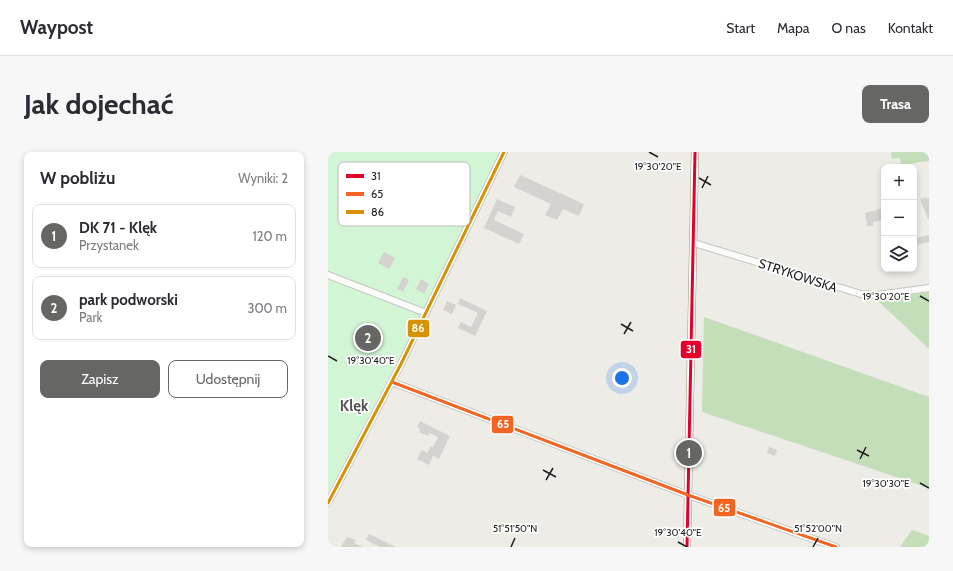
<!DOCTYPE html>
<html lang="pl">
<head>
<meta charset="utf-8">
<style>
	body { margin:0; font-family:Cabin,sans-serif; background:#f7f7f7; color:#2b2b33 }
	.controls { position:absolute; right:12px; top:12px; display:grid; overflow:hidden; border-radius:8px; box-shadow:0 2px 6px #0003 }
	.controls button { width:36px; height:36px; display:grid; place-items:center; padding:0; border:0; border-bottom:1px solid #e1e1e2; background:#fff; color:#2b2b33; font:20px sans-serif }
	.you { position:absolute; left:294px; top:226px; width:14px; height:14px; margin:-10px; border:3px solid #fff; border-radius:50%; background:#1a73e8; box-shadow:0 0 0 6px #1a73e833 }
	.badge { display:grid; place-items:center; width:26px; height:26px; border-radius:50%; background:#666664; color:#fff; font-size:13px; font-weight:700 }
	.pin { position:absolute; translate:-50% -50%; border:2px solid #fff; box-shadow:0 1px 4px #0006 }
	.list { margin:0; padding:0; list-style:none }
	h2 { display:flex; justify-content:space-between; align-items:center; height:52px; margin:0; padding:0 16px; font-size:17px }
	h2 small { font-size:13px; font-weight:400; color:#7c7c81 }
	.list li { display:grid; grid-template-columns:26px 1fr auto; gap:12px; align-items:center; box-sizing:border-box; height:64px; margin:0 8px 8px; padding:0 8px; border:1px solid #e1e1e2; border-radius:8px }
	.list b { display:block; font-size:15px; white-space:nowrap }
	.list p { margin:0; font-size:13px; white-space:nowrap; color:#7c7c81 }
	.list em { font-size:13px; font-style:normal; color:#7c7c81 }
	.actions { display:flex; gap:8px; padding:12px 16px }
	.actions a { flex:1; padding:9px 0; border:1px solid #666664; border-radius:8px; text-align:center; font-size:14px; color:#666664 }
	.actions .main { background:#666664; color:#fff }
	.icon { flex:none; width:22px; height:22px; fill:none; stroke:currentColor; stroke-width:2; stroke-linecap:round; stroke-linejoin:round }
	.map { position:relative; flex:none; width:601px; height:395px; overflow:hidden; border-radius:8px }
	header { display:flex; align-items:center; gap:24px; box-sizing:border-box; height:56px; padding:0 20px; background:#fff; border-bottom:1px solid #e1e1e2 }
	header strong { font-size:19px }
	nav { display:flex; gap:22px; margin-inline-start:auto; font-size:14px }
	.intro { display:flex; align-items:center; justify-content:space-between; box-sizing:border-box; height:96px; padding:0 24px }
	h1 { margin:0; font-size:28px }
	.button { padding:10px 18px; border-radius:8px; background:#666664; color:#fff; font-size:14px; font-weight:700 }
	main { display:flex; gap:24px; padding:0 24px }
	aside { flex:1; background:#fff; border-radius:8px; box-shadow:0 2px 6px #0003 }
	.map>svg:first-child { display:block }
</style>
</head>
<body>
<header>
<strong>Waypost</strong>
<nav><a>Start</a><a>Mapa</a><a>O nas</a><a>Kontakt</a></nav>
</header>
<div class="intro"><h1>Jak dojechać</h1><a class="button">Trasa</a></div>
<main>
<aside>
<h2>W pobliżu<small>Wyniki: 2</small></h2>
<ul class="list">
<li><span class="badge">1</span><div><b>DK 71 - Klęk</b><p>Przystanek</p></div><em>120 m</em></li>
<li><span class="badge">2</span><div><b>park podworski</b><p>Park</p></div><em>300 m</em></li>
</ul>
<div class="actions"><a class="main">Zapisz</a><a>Udostępnij</a></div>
</aside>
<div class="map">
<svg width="601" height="395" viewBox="0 0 601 395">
	<rect width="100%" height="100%" fill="#edece6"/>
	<g fill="#c4deb9">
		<polygon points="563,0 601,0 601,9 573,13 572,6 564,7"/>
		<polygon points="601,140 601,197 549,148"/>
		<polygon points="376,165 601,245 601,336 374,260"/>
		<polygon points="584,378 601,384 601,395 572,395"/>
	</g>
	<polygon fill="#d2f6d5" points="0,0 173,0 96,158 0,341"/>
	<g fill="#d5d3cf">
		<polygon points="192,23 256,52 251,64 235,57 229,68 217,63 223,52 186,35"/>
		<polygon points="598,45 599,47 601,46 601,67 600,67 592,47"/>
		<polygon points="169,47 187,55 183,65 170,59 166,68 196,82 191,92 156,76"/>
		<polygon points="556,56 556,68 545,70 545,74 539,74 537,61"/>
		<polygon points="601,83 601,90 590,93 588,86"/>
		<polygon points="56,100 67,106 61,117 50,111"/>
		<polygon points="75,125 81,128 75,140 69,137"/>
		<polygon points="93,127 101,132 96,142 88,137"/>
		<polygon points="132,146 159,159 147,184 130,176 133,170 143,175 150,161 130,152"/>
		<polygon points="119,149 128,153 124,162 115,158"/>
		<polygon points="92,269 122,284 111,307 105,304 101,313 89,307 94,298 99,301 103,294 105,295 110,285 101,281 100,284 91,280 92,277 89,275"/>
		<polygon points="441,295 449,298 447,304 439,301"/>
		<polygon points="41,382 68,395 52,395 38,388"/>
		<polygon points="19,385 28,388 26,391 35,395 13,395"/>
	</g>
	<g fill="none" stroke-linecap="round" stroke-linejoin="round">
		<g stroke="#c5c5c2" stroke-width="8">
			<g id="minor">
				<polyline points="366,91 533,142 549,143 601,136"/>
				<polyline points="0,123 98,161"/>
				<polyline points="64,230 360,343 508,395"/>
				<polyline points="0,351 73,212 176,0"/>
			</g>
		</g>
		<g stroke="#a39b82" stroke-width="8">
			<polyline id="major" points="359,395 367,0"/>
		</g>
		<use href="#minor" stroke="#fcfcfb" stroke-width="6"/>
		<use href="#major" stroke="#f1ede3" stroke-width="7"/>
		<g stroke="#fff" stroke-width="6">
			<polyline id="bus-1" points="359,395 367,0"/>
		</g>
		<g stroke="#fff" stroke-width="6">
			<polyline id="bus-2" points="64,230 360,343 508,395"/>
		</g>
		<g stroke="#fff" stroke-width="6">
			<polyline id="bus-3" points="0,351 73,212 176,0"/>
		</g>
		<use href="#bus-1" stroke="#e4002b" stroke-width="3"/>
		<use href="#bus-2" stroke="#f26522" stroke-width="3"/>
		<use href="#bus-3" stroke="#d69204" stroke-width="3"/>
	</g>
	<path fill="none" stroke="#1e1e1e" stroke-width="1.5" d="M321,0L330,5M371,26L383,33M374,36L380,24M592,144L601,149M293,172L305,179M296,182L303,170M0,204L9,209M529,298L541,304M532,307L538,295M215,318L228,325M218,328L225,316M592,331L601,336M350,390L359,395M183,395L187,386M485,395L490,386"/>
	<g text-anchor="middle" stroke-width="3.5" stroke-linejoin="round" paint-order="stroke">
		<g font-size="13" fill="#1e1e1e" stroke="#fff">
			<text transform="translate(470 123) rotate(18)" y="5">STRYKOWSKA</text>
		</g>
		<g font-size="15" font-weight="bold" fill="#515151" stroke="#fff">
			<text x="26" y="259">Klęk</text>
		</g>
	</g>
	<rect x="10" y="10" width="132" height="64" rx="6" fill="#fff" stroke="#bcbcbc" stroke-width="1"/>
	<rect x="18" y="22" width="18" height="4" fill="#e4002b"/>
	<rect x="18" y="40" width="18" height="4" fill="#f26522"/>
	<rect x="18" y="58" width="18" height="4" fill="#d69204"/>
	<g font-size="11" fill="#1e1e1e">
		<text x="43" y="28">31</text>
		<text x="43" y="46">65</text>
		<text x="43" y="64">86</text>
	</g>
	<g font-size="10" text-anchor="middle" fill="#1e1e1e" stroke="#fff" stroke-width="3.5" stroke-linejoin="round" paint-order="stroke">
		<text x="330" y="18">19°30'20"E</text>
		<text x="558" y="148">19°30'20"E</text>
		<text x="43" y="212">19°30'40"E</text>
		<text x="558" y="335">19°30'30"E</text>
		<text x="187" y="380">51°51'50"N</text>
		<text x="490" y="380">51°52'00"N</text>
		<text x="350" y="384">19°30'40"E</text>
	</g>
	<g stroke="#fff" stroke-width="1.5">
		<rect x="79" y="167" width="23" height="19" rx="4" fill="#d69204"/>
		<rect x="352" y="188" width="22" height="19" rx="4" fill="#e4002b"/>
		<rect x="163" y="263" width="23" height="19" rx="4" fill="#f26522"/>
		<rect x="385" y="346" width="23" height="19" rx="4" fill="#f26522"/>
	</g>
	<g font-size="11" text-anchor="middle" font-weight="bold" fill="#fff">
		<text x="90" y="180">86</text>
		<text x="363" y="201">31</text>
		<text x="175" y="276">65</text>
		<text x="396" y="360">65</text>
	</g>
</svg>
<div class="controls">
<button>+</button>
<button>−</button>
<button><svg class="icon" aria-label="layers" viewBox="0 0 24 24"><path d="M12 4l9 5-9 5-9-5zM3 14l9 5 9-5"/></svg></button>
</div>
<div class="you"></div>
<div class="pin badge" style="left:361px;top:301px">1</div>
<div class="pin badge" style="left:40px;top:186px">2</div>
</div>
</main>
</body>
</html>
